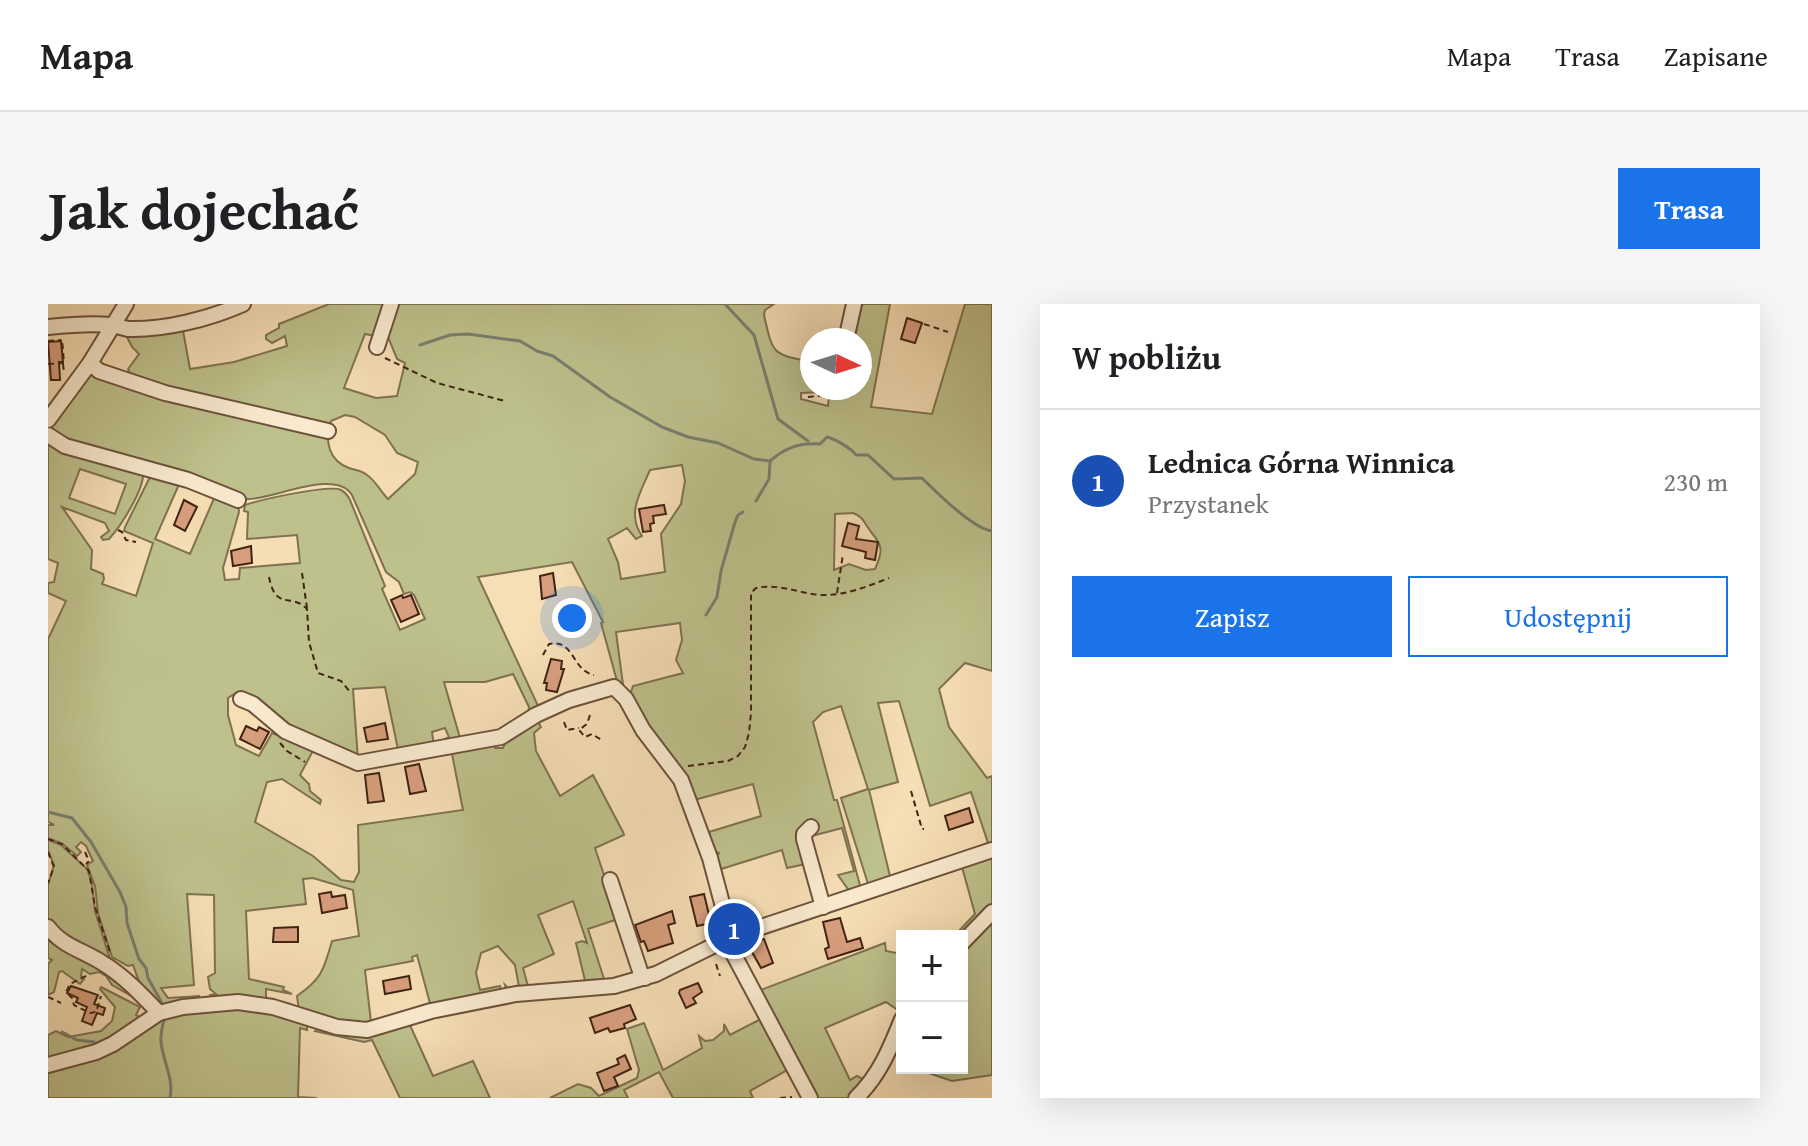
<!DOCTYPE html>
<html lang="pl">
<head>
<meta charset="utf-8">
<style>
	body { margin:0; font-family:"Gentium Book Plus",serif; background:#f6f6f6; color:#202124 }
	.controls { position:absolute; right:24px; bottom:24px; display:grid; overflow:hidden; border-radius:0px; box-shadow:0 8px 32px #0002 }
	.controls button { width:72px; height:72px; display:grid; place-items:center; padding:0; border:0; border-bottom:2px solid #e0e0e0; background:#fff; color:#202124; font:40px sans-serif }
	.compass { position:absolute; left:752px; top:24px; width:72px; height:72px; border-radius:50%; background:#fff; box-shadow:0 8px 32px #0002; rotate:94deg }
	.you { position:absolute; left:524px; top:314px; width:28px; height:28px; margin:-20px; border:6px solid #fff; border-radius:50%; background:#1a73e8; box-shadow:0 0 0 12px #1a73e833 }
	.badge { display:grid; place-items:center; width:52px; height:52px; border-radius:50%; background:#1a73e8; color:#fff; font-size:26px; font-weight:700 }
	.pin { position:absolute; translate:-50% -50%; border:4px solid #fff; box-shadow:0 2px 8px #0006 }
	.list { margin:0; padding:0; list-style:none }
	h2 { display:flex; justify-content:space-between; align-items:center; height:104px; margin:0; padding:0 32px; font-size:34px }
	h2 small { font-size:26px; font-weight:400; color:#757577 }
	.list li { display:grid; grid-template-columns:52px 1fr auto; gap:24px; align-items:center; box-sizing:border-box; height:144px; padding:0 32px; border-top:2px solid #e0e0e0 }
	.list b { display:block; font-size:30px; white-space:nowrap }
	.list p { margin:0; font-size:26px; white-space:nowrap; color:#757577 }
	.list em { font-size:26px; font-style:normal; color:#757577 }
	.actions { display:flex; gap:16px; padding:24px 32px }
	.actions a { flex:1; padding:18px 0; border:2px solid #1a73e8; border-radius:0px; text-align:center; font-size:28px; color:#1a73e8 }
	.actions .main { background:#1a73e8; color:#fff }
	.map { position:relative; flex:none; width:944px; height:794px; overflow:hidden; border-radius:0px }
	header { display:flex; align-items:center; gap:48px; box-sizing:border-box; height:112px; padding:0 40px; background:#fff; border-bottom:2px solid #e0e0e0 }
	header strong { font-size:38px }
	nav { display:flex; gap:44px; margin-inline-start:auto; font-size:28px }
	.intro { display:flex; align-items:center; justify-content:space-between; box-sizing:border-box; height:192px; padding:0 48px }
	h1 { margin:0; font-size:56px }
	.button { padding:20px 36px; border-radius:0px; background:#1a73e8; color:#fff; font-size:28px; font-weight:700 }
	main { display:flex; gap:48px; padding:0 48px }
	aside { flex:1; background:#fff; border-radius:0px; box-shadow:0 8px 32px #0002 }
	.map>svg:first-child { display:block }
</style>
</head>
<body>
<header>
<strong>Mapa</strong>
<nav><a>Mapa</a><a>Trasa</a><a>Zapisane</a></nav>
</header>
<div class="intro"><h1>Jak dojechać</h1><a class="button">Trasa</a></div>
<main>
<div class="map">
<svg width="944" height="794" viewBox="0 0 944 794">
	<rect width="100%" height="100%" fill="#f6deb5"/>
	<filter id="stains"><feTurbulence type="fractalNoise" baseFrequency=".0025" numOctaves="4"/><feColorMatrix values="0 0 0 0 .2 0 0 0 0 .09 0 0 0 0 .02 0 0 0 .5 -.17"/></filter>
	<radialGradient id="worn" r=".72"><stop offset=".6" stop-color="#630" stop-opacity="0"/><stop offset="1" stop-color="#630" stop-opacity=".3"/></radialGradient>
	<g fill="#bec18c" stroke="#7f7250" stroke-width="2" fill-rule="evenodd">
		<path d="M281,0H340L333,26L327,32L317,30L296,84L328,94L349,92L357,59L349,55L338,28L344,0H726L717,6L716,11C725,51 724,50 764,58V84H783L775,88L753,89V95L780,102L781,92L789,84H812V36H801L809,0H842L823,103L884,110L917,0H944V367L917,359L891,385L901,423L939,474L944,472V543L937,544L935,541L940,539L923,488L882,502L851,397L830,399L850,478L821,486L843,576L821,583L793,494L820,485L793,402L775,408L765,418L786,496H789L813,585L802,588L790,571L806,567L794,524L760,533L765,529L761,517L754,525L752,533L768,592L758,560L739,564L734,546L670,566L681,614L666,557L671,549L663,547L655,525L657,523L661,528L713,512L705,480L646,496L649,509L632,469L596,423L581,394L585,382L635,369L628,356L634,336L632,319L568,328L576,388L569,377L553,319L555,318L524,258L430,273L492,406L465,423L444,431L442,429L457,426L480,411L481,403L465,370L437,378H396L412,434L434,430L433,433L398,439L395,436L401,433L397,424L384,428L386,442L351,450L337,383L305,385L310,456L239,424L205,393L189,388L180,394V411L188,441L211,452L224,429L234,433L240,431L267,443L252,471L261,480L262,487L273,496L272,500L234,475L219,478L207,518L265,552L293,576L306,578L311,568L310,521L415,506L403,445L446,436L447,444H455L460,433L488,414L493,423L486,429L488,447L512,492L545,471L575,528L576,531L547,544L590,673L585,675L582,672L588,670L570,615L540,625L557,678L578,673V677C560,681 521,691 506,681H538L528,639L534,637L539,639L525,597L490,611L506,650L475,664L480,682L495,681V686L459,688L457,681L461,685L471,683L467,661L450,642L433,649L428,669L432,686L452,682L454,690L386,704L383,703L369,651L364,653L365,657L317,666L323,718L343,713L344,711L343,718C315,727 277,724 251,707L249,692C274,675 276,665 284,637L311,632L305,586L265,574L255,575L258,600L198,607L201,675L236,683L235,686L244,690L218,685V695L243,700L179,695L163,697L162,691L168,690L162,685L160,673L167,669L166,591L139,590L146,681L113,684L120,694L151,692V698L111,705L103,692L98,691C91,680 88,669 85,661L80,662L64,653L50,609L47,582L39,561L45,557L38,542L33,538L28,543L33,548L29,552L15,540L0,534V521H6L0,518V335L18,297L0,289V279L6,278L10,259L0,255V134L16,145L95,166C98,183 73,222 61,235L55,236L53,233L61,227L57,219L14,203L44,246L43,265L55,270L56,275L54,280L88,292L105,239L76,227L77,223L104,169L153,183L154,186L132,178L107,235L142,250L167,192L164,190L169,189L190,199L191,208L175,264L177,276L191,275L192,264L252,259L249,231L199,235L200,208L196,207L197,201C212,196 281,180 293,186C299,189 299,191 302,196L337,282L334,285L352,326L377,315L366,291L362,288L356,290L351,278L338,268L304,191C288,164 226,195 200,195C184,195 158,179 142,174C99,160 55,151 12,138L0,127V120L39,68L43,66L122,93L260,123L267,121L116,86L51,64L47,55L65,29L48,55L50,58L83,71L80,65L91,50L84,43L76,27L134,21L142,65L186,58L239,42L237,32L224,39L218,35V31L231,24V20ZM297,111L307,113L337,131L349,149L370,158L367,170L340,195C333,188 327,176 319,171C315,167 307,166 301,164C281,157 276,137 283,117ZM634,161L637,177L633,200L613,230L617,268L573,275L570,258L560,235L579,224L588,235L594,232C578,210 593,187 602,166ZM32,165L78,180L67,210L21,194ZM805,209C816,213 816,219 823,228C835,242 835,247 827,265L818,266L801,260L786,266L787,210Z"/>
		<polygon points="0,536 13,541 39,565 44,579 47,607 62,655 51,652 5,624 0,615 0,581 6,561 0,546"/>
		<polygon points="944,549 944,605 914,632 906,632 927,610 914,563"/>
		<polygon points="944,612 944,771 904,777 866,764 914,764 914,642"/>
		<polygon points="0,628 45,657 94,698 64,681 58,672 51,668 42,670 34,665 33,672 36,675 32,680 14,667 11,668 6,688 0,691 0,660 4,656 0,654"/>
		<polygon points="837,639 838,647 854,650 854,709 835,744 851,707 838,698 777,724 802,776 809,772 817,776 804,794 764,794 710,687"/>
		<polygon points="676,643 741,765 702,787 705,794 625,794 611,768 576,786 580,794 502,794 530,780 543,784 551,792 589,774 591,766 579,725 596,719 615,766 654,744 651,732 657,737 665,736 676,727 676,720 682,731 713,715 678,648 672,646"/>
		<polygon points="53,683 92,703 88,711 95,715 64,737 0,759 0,731 8,727 20,733 53,727 64,717 67,703 52,685"/>
		<polygon points="213,704 259,721 259,726 252,724 250,793 269,794 0,794 0,764 105,716 139,705"/>
		<polygon points="361,719 385,772 425,757 442,794 352,794 324,736 316,738 267,727 271,721"/>
	</g>
	<g fill="none" stroke-linecap="round" stroke-linejoin="round">
		<g stroke="#787f6e" stroke-width="3">
			<polyline points="677,0 706,31 730,115 760,137"/>
			<path d="M372,41L402,31L420,30L472,37L489,47L505,52L562,93L614,123L640,133L670,139L706,155L722,157C738,143 751,139 772,140L779,133C787,135 803,144 808,151H820L846,175L874,174C888,188 925,225 944,227"/>
			<polyline points="708,197 721,175 722,158"/>
			<polyline points="658,311 669,293 673,267 687,218 690,211 695,208"/>
			<polyline points="0,508 24,514 43,538 72,588 78,603 79,619 91,655 98,664 100,674 115,701"/>
			<path d="M117,712C115,720 112,729 113,738C115,758 126,774 122,794"/>
			<polyline points="14,728 29,736 46,738"/>
		</g>
	</g>
	<g fill="#d89f7e" stroke="#402313" stroke-width="2">
		<polygon points="859,14 874,19 867,39 853,35"/>
		<polygon points="13,37 15,58 11,58 12,76 3,76 0,38"/>
		<polygon points="136,196 149,203 137,227 126,221"/>
		<polygon points="616,201 618,210 605,212 606,219 602,220 603,227 595,228 591,205"/>
		<polygon points="800,219 811,222 808,235 830,238 827,256 817,254 818,248 794,242"/>
		<polygon points="203,242 204,259 185,262 183,247"/>
		<polygon points="505,269 508,291 494,295 492,272"/>
		<polygon points="354,291 355,294 363,291 371,310 353,318 343,296"/>
		<polygon points="503,355 514,357 513,365 516,365 509,388 498,386 499,379 496,379"/>
		<polygon points="337,419 340,435 319,438 316,424"/>
		<polygon points="198,422 209,427 211,423 221,428 212,445 192,435"/>
		<polygon points="371,460 378,487 362,490 357,463"/>
		<polygon points="331,469 336,497 320,499 317,471"/>
		<polygon points="921,504 925,518 901,526 897,512"/>
		<polygon points="283,588 284,593 297,591 299,604 274,609 271,590"/>
		<polygon points="656,590 663,619 649,622 642,593"/>
		<polygon points="624,607 627,619 620,621 625,639 600,647 596,637 593,638 587,621"/>
		<polygon points="792,614 799,638 812,634 815,644 780,655 777,645 781,643 775,618"/>
		<polygon points="250,623 250,638 225,638 226,624"/>
		<polygon points="716,635 725,659 713,664 700,641"/>
		<polygon points="361,672 363,685 337,690 335,677"/>
		<polygon points="650,679 654,688 645,694 648,699 638,704 631,689 632,686"/>
		<polygon points="23,682 50,691 46,700 57,704 55,711 49,709 44,721 34,717 39,703 28,698 30,694 19,689"/>
		<polygon points="582,701 588,715 576,720 577,724 562,728 560,724 547,729 542,714"/>
		<polygon points="577,751 583,765 566,773 570,782 556,787 549,769 571,760 569,755"/>
	</g>
	<g fill="none" stroke-linecap="round" stroke-linejoin="round">
		<g stroke="#6e523c" stroke-width="18">
			<g id="minor">
				<path d="M0,23C20,21 42,19 62,21C68,21 74,24 80,25C117,26 161,15 195,0"/>
				<polyline points="798,36 806,0"/>
				<polyline points="329,43 343,0"/>
				<polyline points="42,59 51,67 117,89 280,127"/>
				<polyline points="0,116 42,59 78,0"/>
				<polyline points="0,131 17,142 140,176 190,196"/>
				<polyline points="193,395 205,400 237,427 310,459 453,433 488,411 521,396 566,383 578,395 595,426 633,476 662,554 683,633"/>
				<polyline points="763,523 756,530 756,535 775,603"/>
				<polyline points="562,576 593,670 597,674"/>
				<path d="M0,623C14,642 34,646 53,658C75,671 94,691 111,709"/>
				<polyline points="678,636 762,794"/>
				<polyline points="914,639 944,608"/>
				<polyline points="0,761 48,748 65,740 111,709 135,703 190,698 225,703 289,723 319,726 383,707 468,690 566,682 608,670 683,633 944,546"/>
				<path d="M808,794C831,772 842,745 854,715"/>
			</g>
		</g>
		<g stroke="#402313" stroke-width="2" stroke-dasharray="6 4" stroke-linecap="butt">
			<polyline points="876,20 900,28"/>
			<polyline points="0,37 13,36"/>
			<polyline points="337,54 389,79 457,97"/>
			<polyline points="0,60 16,59 14,35"/>
			<polyline points="15,60 16,69"/>
			<polyline points="760,93 779,91 786,84"/>
			<polyline points="70,226 74,228 78,236 88,238"/>
			<polyline points="254,269 259,304"/>
			<path d="M221,273C228,308 243,288 259,305L261,338L270,369L293,377L303,389"/>
			<polyline points="789,289 795,250"/>
			<path d="M495,351L501,340C527,335 523,366 546,371"/>
			<polyline points="542,411 539,420 531,426 537,433 544,430 555,437"/>
			<polyline points="516,418 519,426 531,424"/>
			<polyline points="232,439 239,447 257,458"/>
			<path d="M640,462L680,457L690,452L697,443L701,429L703,409V289L708,284C730,279 750,289 772,291C796,292 818,283 841,274"/>
			<polyline points="863,487 874,525 876,525"/>
			<polyline points="0,535 14,540 41,567 47,603 62,648"/>
			<polyline points="0,548 6,563 0,579"/>
			<polyline points="37,548 41,557 38,560"/>
			<polyline points="668,660 672,672"/>
			<polyline points="38,672 22,680 18,688 24,694 26,701 42,709 48,708 53,692"/>
			<polyline points="0,693 13,699"/>
			<polyline points="732,794 744,793"/>
		</g>
		<use href="#minor" stroke="#f9eacf" stroke-width="14"/>
	</g>
	<rect width="100%" height="100%" filter="url(#stains)"/>
	<rect width="100%" height="100%" fill="url(#worn)"/>
</svg>
<div class="controls">
<button>+</button>
<button>−</button>
</div>
<svg class="compass" viewBox="-18 -18 36 36"><path d="M0-13l5 13h-10z" fill="#e53935"/><path d="M0 13l5-13h-10z" fill="#757577"/></svg>
<div class="you"></div>
<div class="pin badge" style="left:686px;top:625px;background:#1a4fb4">1</div>
</div>
<aside>
<h2>W pobliżu<small></small></h2>
<ul class="list">
<li><span class="badge" style="background:#1a4fb4">1</span><div><b>Lednica Górna Winnica</b><p>Przystanek</p></div><em>230 m</em></li>
</ul>
<div class="actions"><a class="main">Zapisz</a><a>Udostępnij</a></div>
</aside>
</main>
</body>
</html>
